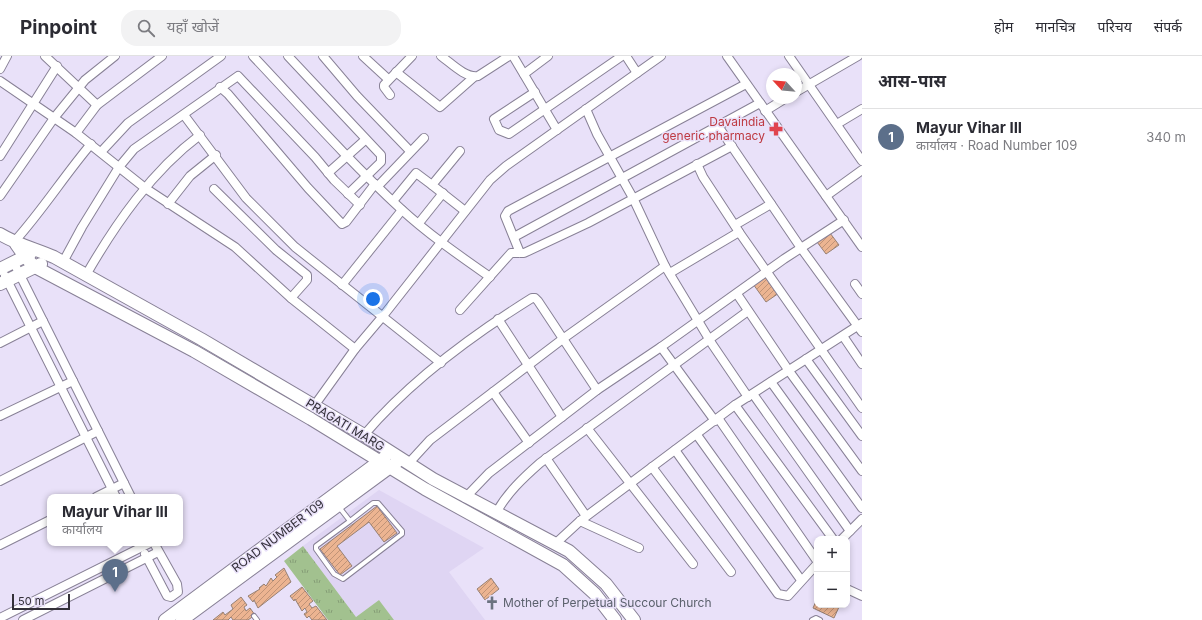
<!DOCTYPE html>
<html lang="hi">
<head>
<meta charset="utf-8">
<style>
	body { margin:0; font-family:Inter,"Noto Sans Devanagari",sans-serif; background:#f2f2f3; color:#2b2b33 }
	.controls { position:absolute; right:12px; bottom:12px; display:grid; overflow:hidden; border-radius:8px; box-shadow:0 2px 6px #0003 }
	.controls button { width:36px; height:36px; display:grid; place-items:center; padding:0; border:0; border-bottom:1px solid #e1e1e2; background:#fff; color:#2b2b33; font:20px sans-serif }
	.compass { position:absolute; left:766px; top:12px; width:36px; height:36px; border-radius:50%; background:#fff; box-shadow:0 2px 6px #0003; rotate:296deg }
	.scale { position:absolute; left:12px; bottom:10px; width:58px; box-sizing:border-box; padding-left:4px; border:2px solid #333039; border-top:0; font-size:11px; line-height:14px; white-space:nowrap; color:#333039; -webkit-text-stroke:3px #e9e1f9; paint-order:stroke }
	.you { position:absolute; left:373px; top:243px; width:14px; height:14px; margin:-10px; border:3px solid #fff; border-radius:50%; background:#1a73e8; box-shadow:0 0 0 6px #1a73e833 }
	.badge { display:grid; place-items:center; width:26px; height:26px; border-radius:50%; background:#7c3aed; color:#fff; font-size:13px; font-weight:700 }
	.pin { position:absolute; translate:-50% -33px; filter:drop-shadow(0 1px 2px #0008) }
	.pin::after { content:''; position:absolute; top:21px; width:14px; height:12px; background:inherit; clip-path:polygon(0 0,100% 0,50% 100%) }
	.popup { position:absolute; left:47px; top:438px; width:136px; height:52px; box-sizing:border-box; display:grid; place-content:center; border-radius:8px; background:#fff; filter:drop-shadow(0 1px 3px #0005); font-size:13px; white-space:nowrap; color:#7c7c81 }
	.popup b { font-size:15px; color:#2b2b33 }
	.popup::after { content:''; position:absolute; left:50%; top:100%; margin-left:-8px; border:8px solid transparent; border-top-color:#fff }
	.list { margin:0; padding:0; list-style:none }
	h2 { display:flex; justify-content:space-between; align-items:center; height:52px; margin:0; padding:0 16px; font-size:17px }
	h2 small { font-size:13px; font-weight:400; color:#7c7c81 }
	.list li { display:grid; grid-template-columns:26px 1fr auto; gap:12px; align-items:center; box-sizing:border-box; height:56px; padding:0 16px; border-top:1px solid #e1e1e2 }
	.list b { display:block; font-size:15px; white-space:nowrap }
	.list p { margin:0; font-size:13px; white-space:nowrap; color:#7c7c81 }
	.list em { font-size:13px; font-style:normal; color:#7c7c81 }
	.icon { flex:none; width:22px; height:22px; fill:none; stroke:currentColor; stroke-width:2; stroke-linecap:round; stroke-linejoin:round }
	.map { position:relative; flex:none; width:862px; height:564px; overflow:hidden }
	header { display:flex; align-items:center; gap:24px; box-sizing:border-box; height:56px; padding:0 20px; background:#fff; border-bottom:1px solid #e1e1e2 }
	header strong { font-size:19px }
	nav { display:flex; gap:22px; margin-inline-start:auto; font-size:14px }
	.search { width:280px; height:36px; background:#f2f2f3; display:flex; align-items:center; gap:10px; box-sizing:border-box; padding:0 14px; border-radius:16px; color:#7c7c81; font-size:15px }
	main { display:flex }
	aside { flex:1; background:#fff }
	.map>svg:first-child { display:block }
</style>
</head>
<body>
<header>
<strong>Pinpoint</strong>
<div class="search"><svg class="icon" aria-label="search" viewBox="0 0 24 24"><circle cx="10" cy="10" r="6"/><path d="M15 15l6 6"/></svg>यहाँ खोजें</div>
<nav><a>होम</a><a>मानचित्र</a><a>परिचय</a><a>संपर्क</a></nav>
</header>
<main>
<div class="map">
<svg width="862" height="564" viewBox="0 0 862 564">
	<defs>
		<pattern id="park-tufts" width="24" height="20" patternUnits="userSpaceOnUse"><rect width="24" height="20" fill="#a2c18f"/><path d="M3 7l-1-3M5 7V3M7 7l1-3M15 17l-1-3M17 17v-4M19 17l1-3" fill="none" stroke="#859d76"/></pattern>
		<pattern id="building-hatch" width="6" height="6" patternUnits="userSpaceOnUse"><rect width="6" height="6" fill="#ecb491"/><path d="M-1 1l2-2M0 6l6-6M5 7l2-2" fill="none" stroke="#c09377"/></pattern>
	</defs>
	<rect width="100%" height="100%" fill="#e9e1f9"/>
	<polygon fill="#dfd5f3" points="379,434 484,492 449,516 485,564 394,564 379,544 356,561 303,490"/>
	<polygon fill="url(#park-tufts)" points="303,490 356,561 379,544 394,564 328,564 284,505"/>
	<g fill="url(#building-hatch)" stroke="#978174">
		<polygon points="830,177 839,189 826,198 817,186"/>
		<polygon points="767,219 779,237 766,246 753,228"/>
		<polygon points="377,450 397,477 384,486 369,466 337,490 352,510 340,519 320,493"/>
		<polygon points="284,512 291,526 258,552 254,544 253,546 248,540 260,533 259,532 264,528 266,530 271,522 273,525 277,521 275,519"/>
		<polygon points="491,522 499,533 485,544 477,533"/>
		<polygon points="302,531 313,545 309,548 312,552 316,550 327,564 312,564 309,560 307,562 304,558 307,556 305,552 302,555 295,543 294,545 290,540"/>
		<polygon points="241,541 247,549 244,551 246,555 250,552 255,559 248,564 233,564 231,561 228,564 213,564 223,556 225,559 233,553 231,549"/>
		<polygon points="817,543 817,549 834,549 839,551 834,562 813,552"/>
	</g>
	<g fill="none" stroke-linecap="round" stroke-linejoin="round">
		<g stroke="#888196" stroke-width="6">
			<g id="lane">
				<polyline points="339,451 350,465 373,447 378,447 402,475 402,478 343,523 334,518 316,493 316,490 350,465"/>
				<polyline points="254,560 257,564"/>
				<polyline points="812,564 816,562 820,564"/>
			</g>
		</g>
		<g stroke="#888196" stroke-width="10">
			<g id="street">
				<polyline points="45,0 97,49"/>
				<path d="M253,0C302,52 349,105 401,153C428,178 460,200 490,221"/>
				<polyline points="288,0 381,99 381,106 348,138"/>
				<polyline points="323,0 357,40 410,95"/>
				<polyline points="363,0 388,23"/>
				<path d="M441,0C451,7 465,22 478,20L509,0"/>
				<polyline points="513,0 557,74"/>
				<polyline points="626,0 637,17"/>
				<polyline points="727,0 862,191"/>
				<polyline points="789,0 862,105"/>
				<polyline points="0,13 7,0"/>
				<polyline points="396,16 440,51 474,21"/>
				<polyline points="524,18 548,0"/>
				<polyline points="0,25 76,77 145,132 235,191 291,242 355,293"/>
				<polyline points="220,31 228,38 308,132 342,168 346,166 375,128"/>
				<polyline points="535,36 494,63 499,74 509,78 622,0"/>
				<polyline points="796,36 858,0"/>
				<polyline points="390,39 384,31 384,29 412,0"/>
				<polyline points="586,53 597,78 633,142 665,210 712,288 748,341"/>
				<polyline points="765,55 786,42"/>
				<polyline points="184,59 246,142 295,191 441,307"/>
				<polyline points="837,68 862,53"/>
				<polyline points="718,70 801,192 862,276"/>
				<polyline points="76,77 97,49 162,0"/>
				<polyline points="460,95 432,129 465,155"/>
				<polyline points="101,96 128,67 221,0"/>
				<polyline points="0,100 57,10"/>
				<polyline points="697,108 703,121 739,176 862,352"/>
				<polyline points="328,117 365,84"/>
				<polyline points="378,130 424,82"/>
				<polyline points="214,133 276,194 307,219 307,224 291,242"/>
				<polyline points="0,140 54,62 85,24 115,0"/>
				<polyline points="826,140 862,114"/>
				<polyline points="393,145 416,117 432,129"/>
				<polyline points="168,148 190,120 216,99"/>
				<polyline points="419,167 443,137"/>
				<polyline points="735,169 771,148"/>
				<polyline points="514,181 760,47"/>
				<path d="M14,186C42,155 64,120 91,88"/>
				<polyline points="520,197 505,160 508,155 746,28"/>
				<polyline points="63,206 82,171 119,111 134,93 238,20 315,101 334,124 360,149"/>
				<polyline points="14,207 131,441"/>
				<polyline points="670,217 739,176"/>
				<path d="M86,219C116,167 152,115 200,79"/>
				<polyline points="5,220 116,441"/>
				<polyline points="855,228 862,238"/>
				<polyline points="342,229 402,154"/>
				<polyline points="737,238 789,315 862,415"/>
				<polyline points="460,254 511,197 524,197 588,167 732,90"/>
				<polyline points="498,263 562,361"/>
				<polyline points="843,280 862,308"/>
				<polyline points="0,287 43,265"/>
				<polyline points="661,291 715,365"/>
				<polyline points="806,303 862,380"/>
				<polyline points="771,326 862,452"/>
				<polyline points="493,336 529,387"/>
				<polyline points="753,338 850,475"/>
				<polyline points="735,349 833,483"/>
				<polyline points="314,350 355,293 383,260 490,124 506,110 661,0"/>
				<polyline points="0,360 73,325"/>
				<polyline points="718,362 817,505"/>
				<polyline points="587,372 693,508"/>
				<path d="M364,379C410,325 471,280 532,242H535L538,245L597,334"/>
				<polyline points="697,379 801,524"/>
				<polyline points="675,394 778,538 788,540 817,508"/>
				<polyline points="546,402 586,460"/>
				<polyline points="408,408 430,384 564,282 665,210"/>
				<polyline points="652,411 731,516"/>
				<polyline points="0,425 98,375"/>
				<polyline points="96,441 124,427"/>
				<polyline points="465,442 489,417 597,334 661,291 784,203 844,164"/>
				<path d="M496,457C507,437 523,422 540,407L748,255"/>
				<polyline points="580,465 639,492"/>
				<polyline points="842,483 862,463"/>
				<polyline points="555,488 580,465 735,349 862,267"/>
				<polyline points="0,489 50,464"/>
				<polyline points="145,498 167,540 171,541 178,536 177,528 154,487"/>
				<polyline points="847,533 862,540"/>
				<polyline points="0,562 150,487"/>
				<polyline points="23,564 158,496"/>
			</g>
		</g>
		<g stroke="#888196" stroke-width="14">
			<g id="secondary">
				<path d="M0,178C18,189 36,193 54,201L201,283L364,379L433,423L569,495L606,528L634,564"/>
				<polyline points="16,188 25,201 35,211 194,295 311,363 425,433 563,509 595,538 615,564"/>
				<polyline points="0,213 30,198"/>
				<polyline points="0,228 41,208"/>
				<polyline points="165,564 385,401"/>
				<polyline points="182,564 397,406"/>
			</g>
		</g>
		<use href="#lane" stroke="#fff" stroke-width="4"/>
		<use href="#street" stroke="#fff" stroke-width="8"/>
		<use href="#secondary" stroke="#fff" stroke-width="12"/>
	</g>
	<defs>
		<g id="pharmacy-bare" transform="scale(1.08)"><path d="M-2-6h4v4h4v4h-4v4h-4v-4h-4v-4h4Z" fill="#e0444e" stroke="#e9e1f9" stroke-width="2.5" paint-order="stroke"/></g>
		<g id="church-bare" transform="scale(1.08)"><path d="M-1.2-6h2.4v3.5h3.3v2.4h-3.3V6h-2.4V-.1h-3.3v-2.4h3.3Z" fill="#6b7280" stroke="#e9e1f9" stroke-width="2.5" paint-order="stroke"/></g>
	</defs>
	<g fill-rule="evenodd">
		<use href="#pharmacy-bare" x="776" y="73"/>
		<use href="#church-bare" x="492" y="547"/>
	</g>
	<g text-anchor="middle" stroke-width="3" stroke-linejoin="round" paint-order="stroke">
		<g font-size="12" fill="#be3a42" stroke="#e9e1f9" text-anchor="end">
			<text x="765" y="70">Davaindia<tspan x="765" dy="14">generic pharmacy</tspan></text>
		</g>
		<g font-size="12" fill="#333039" stroke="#e9e1f9">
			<text transform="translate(345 369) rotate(31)" y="4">PRAGATI MARG</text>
			<text transform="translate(278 480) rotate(-37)" y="4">ROAD NUMBER 109</text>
		</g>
		<g font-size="12" fill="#5b616d" stroke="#e9e1f9" text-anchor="start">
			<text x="503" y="551">Mother of Perpetual Succour Church</text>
		</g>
	</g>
</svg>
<div class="controls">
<button>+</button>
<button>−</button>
</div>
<svg class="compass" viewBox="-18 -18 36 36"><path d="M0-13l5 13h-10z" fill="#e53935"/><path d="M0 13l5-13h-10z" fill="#7c7c81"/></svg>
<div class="scale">50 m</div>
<div class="you"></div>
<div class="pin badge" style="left:115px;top:536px;background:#5c6f8a">1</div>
<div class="popup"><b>Mayur Vihar III</b>कार्यालय</div>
</div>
<aside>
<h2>आस-पास<small></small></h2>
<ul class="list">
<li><span class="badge" style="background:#5c6f8a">1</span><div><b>Mayur Vihar III</b><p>कार्यालय · Road Number 109</p></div><em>340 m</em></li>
</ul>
</aside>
</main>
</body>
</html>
